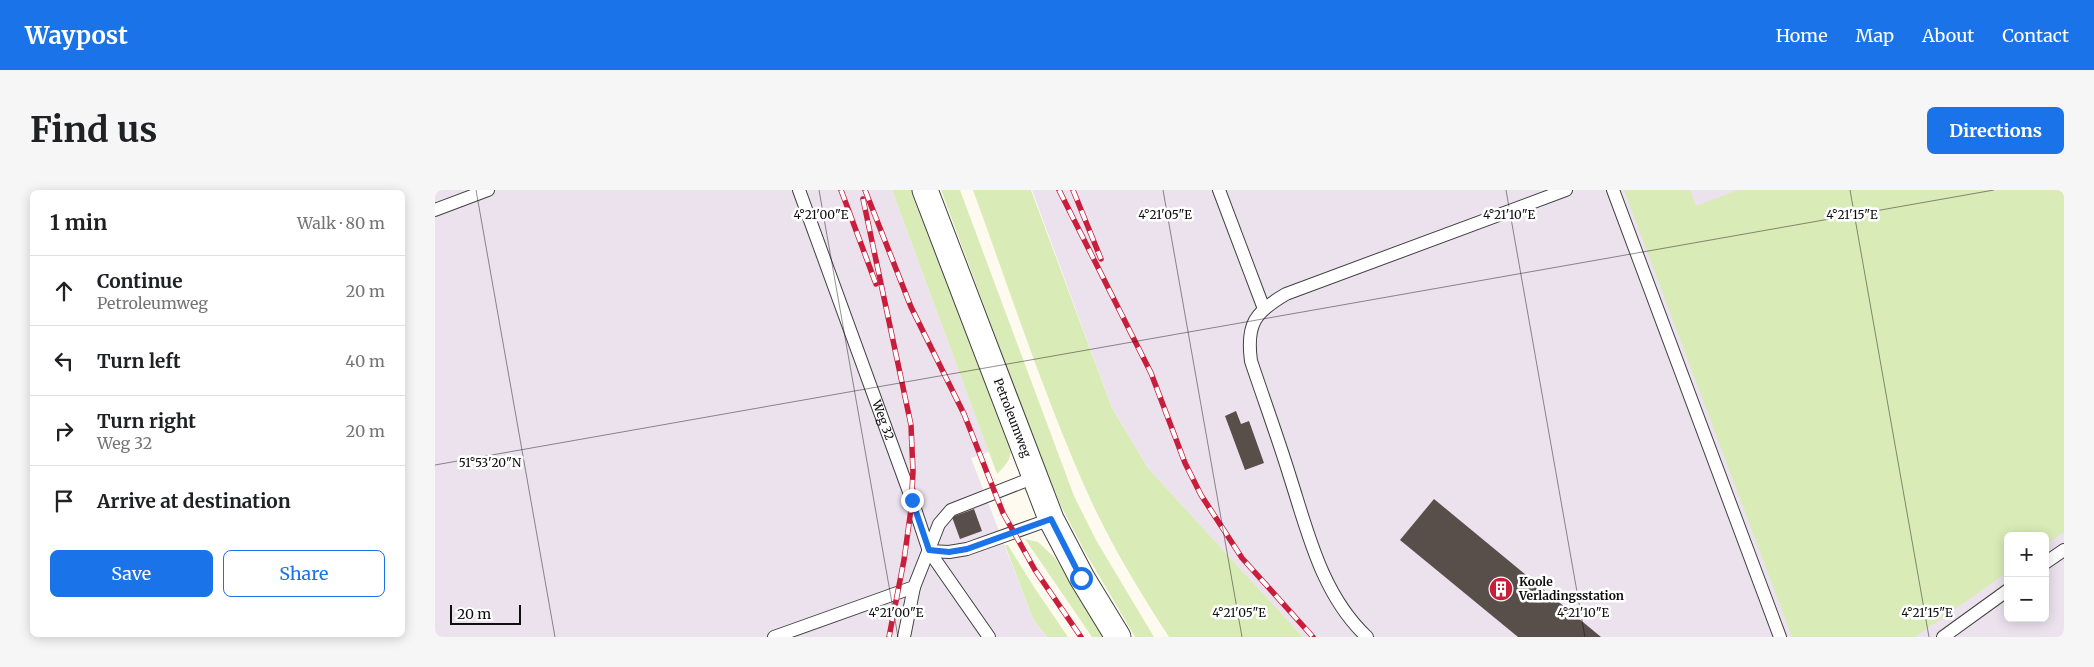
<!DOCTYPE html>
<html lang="en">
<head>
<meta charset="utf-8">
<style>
	body { margin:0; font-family:Merriweather,serif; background:#f6f6f6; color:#202124 }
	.controls { position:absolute; right:15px; bottom:15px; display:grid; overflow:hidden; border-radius:8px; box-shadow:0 2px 12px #0003 }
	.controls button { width:45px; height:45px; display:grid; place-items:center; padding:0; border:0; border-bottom:1px solid #e0e0e0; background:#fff; color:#202124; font:25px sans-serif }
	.scale { position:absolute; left:15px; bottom:12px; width:71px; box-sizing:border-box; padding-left:5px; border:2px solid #0e0e0e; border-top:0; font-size:14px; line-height:18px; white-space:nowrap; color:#0e0e0e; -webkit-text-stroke:4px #fff; paint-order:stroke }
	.stop { position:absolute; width:15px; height:15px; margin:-11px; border:4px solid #1a73e8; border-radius:50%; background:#fff }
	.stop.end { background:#1a73e8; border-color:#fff; box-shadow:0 1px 5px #0008 }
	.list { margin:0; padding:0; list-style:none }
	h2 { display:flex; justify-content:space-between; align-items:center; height:65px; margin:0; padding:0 20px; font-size:21px }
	h2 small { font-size:16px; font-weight:400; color:#757577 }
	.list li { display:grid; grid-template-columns:32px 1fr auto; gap:15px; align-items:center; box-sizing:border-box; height:70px; padding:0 20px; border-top:1px solid #e0e0e0 }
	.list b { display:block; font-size:19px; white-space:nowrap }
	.list p { margin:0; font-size:16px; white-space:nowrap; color:#757577 }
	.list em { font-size:16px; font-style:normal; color:#757577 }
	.actions { display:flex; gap:10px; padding:15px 20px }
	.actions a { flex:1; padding:11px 0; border:1px solid #1a73e8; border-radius:8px; text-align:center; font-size:18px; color:#1a73e8 }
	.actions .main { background:#1a73e8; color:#fff }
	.icon { flex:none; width:28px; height:28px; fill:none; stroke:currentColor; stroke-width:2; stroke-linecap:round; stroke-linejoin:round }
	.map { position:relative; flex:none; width:1629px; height:447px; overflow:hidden; border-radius:8px }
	header { display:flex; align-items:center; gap:30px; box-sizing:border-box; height:70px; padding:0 25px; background:#1a73e8; color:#fff }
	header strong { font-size:24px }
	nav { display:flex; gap:28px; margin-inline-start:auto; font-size:18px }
	.intro { display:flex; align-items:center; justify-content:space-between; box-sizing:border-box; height:120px; padding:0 30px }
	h1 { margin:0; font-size:35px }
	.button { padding:12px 22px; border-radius:8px; background:#1a73e8; color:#fff; font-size:18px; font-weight:700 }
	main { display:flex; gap:30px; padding:0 30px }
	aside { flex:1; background:#fff; border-radius:8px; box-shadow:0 2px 12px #0003 }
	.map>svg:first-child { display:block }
</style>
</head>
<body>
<header>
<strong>Waypost</strong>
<nav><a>Home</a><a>Map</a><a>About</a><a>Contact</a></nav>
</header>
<div class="intro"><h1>Find us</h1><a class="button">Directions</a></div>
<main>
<aside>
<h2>1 min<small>Walk · 80 m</small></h2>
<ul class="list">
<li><svg class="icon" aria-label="ahead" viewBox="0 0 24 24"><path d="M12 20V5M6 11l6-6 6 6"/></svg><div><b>Continue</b><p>Petroleumweg</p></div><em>20 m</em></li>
<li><svg class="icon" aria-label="left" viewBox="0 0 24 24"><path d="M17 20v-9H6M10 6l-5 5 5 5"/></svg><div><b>Turn left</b></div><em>40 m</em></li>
<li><svg class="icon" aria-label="right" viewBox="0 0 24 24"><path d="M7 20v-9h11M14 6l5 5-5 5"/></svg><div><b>Turn right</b><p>Weg 32</p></div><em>20 m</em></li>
<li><svg class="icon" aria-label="arrive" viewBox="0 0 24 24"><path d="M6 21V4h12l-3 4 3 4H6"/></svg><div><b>Arrive at destination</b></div></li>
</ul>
<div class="actions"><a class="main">Save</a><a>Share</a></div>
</aside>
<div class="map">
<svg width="1629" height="447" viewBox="0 0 1629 447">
	<rect width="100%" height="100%" fill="#fffaf0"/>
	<g fill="#ebe2ee" fill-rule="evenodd">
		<polygon points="0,0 457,0 554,262 536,268 598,429 612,447 0,447"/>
		<path d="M597,0H1629V447H868L713,278L677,218ZM1573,346H1610V428H1573Z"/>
	</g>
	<g fill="#d9ecb7">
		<path d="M457,0H481L576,259C576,270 569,277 562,284Z"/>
		<polygon points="506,0 525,0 639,306 661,350 719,447 700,447 650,362 625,314 600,252"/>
		<path d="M538,0H596L677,218L713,278L868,447H734C706,404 680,361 658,315C612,215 576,104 538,0Z"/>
		<polygon points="1189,0 1255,0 1261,16 1303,0 1629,0 1629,342 1610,355 1610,346 1573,346 1573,382 1480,447 1357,447"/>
		<polygon points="590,349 603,352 620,368 668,447 657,447"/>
		<polygon points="570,355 573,355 599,397 633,447 612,447 598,429"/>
	</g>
	<g fill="#584e4a">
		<polygon points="801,221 806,234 814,231 829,273 810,280 790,226"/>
		<polygon points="999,309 1166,447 1083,447 965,350"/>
		<polygon points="539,319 547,341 525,349 517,327"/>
	</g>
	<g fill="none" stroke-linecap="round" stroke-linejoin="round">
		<g stroke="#414141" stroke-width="14">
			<g id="service">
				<path id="s1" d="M364,0L477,310L494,361L554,447"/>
				<polyline points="784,0 829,119"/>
				<polyline points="1178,0 1345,447"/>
				<polyline points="0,20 53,0"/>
				<polyline points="494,361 514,362 532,359 616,329"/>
				<polyline points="1610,373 1629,360"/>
				<polyline points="339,447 479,397 504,334 516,320 600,287"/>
				<polyline points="469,447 479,397"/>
				<path d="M932,447C887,405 873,343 855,287C843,248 829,210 816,171C811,134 820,122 851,104L1131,0"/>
				<polyline points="1508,447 1573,400"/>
			</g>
		</g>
		<g stroke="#414141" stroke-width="27">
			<g id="minor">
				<path id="s2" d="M490,0L616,329L647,388L683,447"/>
			</g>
		</g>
		<use href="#service" stroke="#fff" stroke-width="12"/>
		<use href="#minor" stroke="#fff" stroke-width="25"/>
		<g stroke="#c81d3b" stroke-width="5.5">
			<g id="rail">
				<polyline points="406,0 441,94"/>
				<polyline points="430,0 476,117 529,224 568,323 600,380 646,447"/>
				<polyline points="624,0 716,183 750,273 766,305 807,368 878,447"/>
				<polyline points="638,0 666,69"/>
				<polyline points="428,9 476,235 478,282 476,319 469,370 454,447"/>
			</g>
		</g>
		<use href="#rail" stroke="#fff" stroke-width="4" stroke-dasharray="11" stroke-linecap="butt"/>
	</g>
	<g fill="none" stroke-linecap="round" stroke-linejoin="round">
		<polyline stroke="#1a73e8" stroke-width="6" points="477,310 494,360 514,362 532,359 616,329 646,388"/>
	</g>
	<path fill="none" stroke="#0e0e0e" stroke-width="1" stroke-opacity="0.45" d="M41,0L120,447M384,0L463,447M728,0L807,447M1071,0L1150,447M1415,0L1494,447M0,275L1559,0"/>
	<defs>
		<g id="building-disc" transform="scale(1.25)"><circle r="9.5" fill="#c81d3b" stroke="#fff"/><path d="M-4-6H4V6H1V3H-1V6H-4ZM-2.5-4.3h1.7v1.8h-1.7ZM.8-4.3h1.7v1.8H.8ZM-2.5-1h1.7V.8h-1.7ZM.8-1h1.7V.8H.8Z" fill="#fff"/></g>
	</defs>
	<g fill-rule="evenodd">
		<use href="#building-disc" x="1066" y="399"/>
	</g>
	<g text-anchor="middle" stroke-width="5" stroke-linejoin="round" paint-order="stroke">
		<g font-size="12" fill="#0e0e0e" stroke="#fff">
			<text dy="4" stroke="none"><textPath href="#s2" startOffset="244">Petroleumweg</textPath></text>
			<text dy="4" stroke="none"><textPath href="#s1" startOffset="245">Weg 32</textPath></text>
		</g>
		<g font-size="12" font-weight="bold" fill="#0e0e0e" stroke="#fff" text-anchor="start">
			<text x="1084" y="396">Koole<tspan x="1084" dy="14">Verladingsstation</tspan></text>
		</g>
	</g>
	<g font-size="12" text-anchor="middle" fill="#0e0e0e" stroke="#fff" stroke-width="5" stroke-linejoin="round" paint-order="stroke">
		<text x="386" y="29">4°21'00"E</text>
		<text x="730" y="29">4°21'05"E</text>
		<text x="1074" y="29">4°21'10"E</text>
		<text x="1417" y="29">4°21'15"E</text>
		<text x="55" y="277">51°53'20"N</text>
		<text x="461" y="427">4°21'00"E</text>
		<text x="804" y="427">4°21'05"E</text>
		<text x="1148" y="427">4°21'10"E</text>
		<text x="1492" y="427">4°21'15"E</text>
	</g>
</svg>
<div class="controls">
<button>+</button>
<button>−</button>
</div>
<div class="scale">20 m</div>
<div class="stop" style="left:646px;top:388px"></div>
<div class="stop end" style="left:477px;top:310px"></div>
</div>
</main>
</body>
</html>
